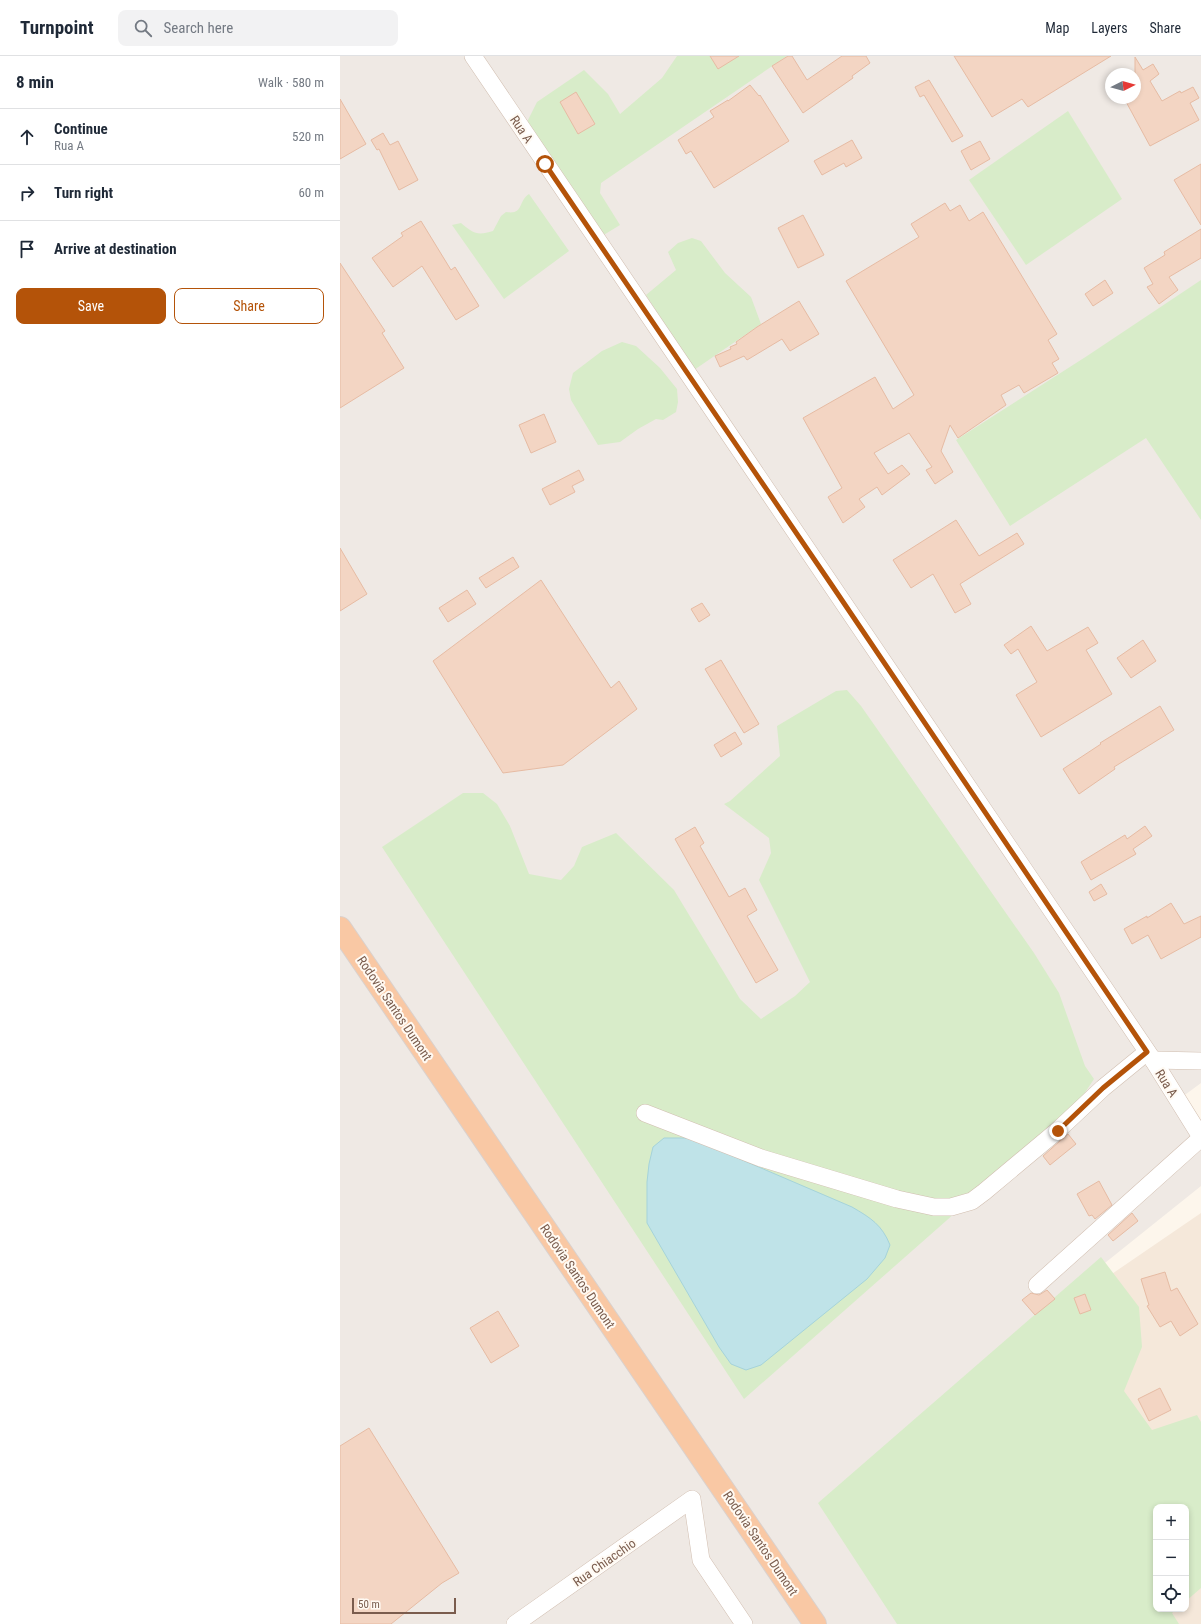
<!DOCTYPE html>
<html lang="en">
<head>
<meta charset="utf-8">
<style>
	body { margin:0; font-family:"Roboto Condensed",sans-serif; background:#f2f2f3; color:#1f2937 }
	.controls { position:absolute; right:12px; bottom:12px; display:grid; overflow:hidden; border-radius:8px; box-shadow:0 2px 6px #0003 }
	.controls button { width:36px; height:36px; display:grid; place-items:center; padding:0; border:0; border-bottom:1px solid #e0e1e3; background:#fff; color:#1f2937; font:20px sans-serif }
	.compass { position:absolute; left:765px; top:12px; width:36px; height:36px; border-radius:50%; background:#fff; box-shadow:0 2px 6px #0003; rotate:84deg }
	.scale { position:absolute; left:12px; bottom:10px; width:104px; box-sizing:border-box; padding-left:4px; border:2px solid #7a5c4d; border-top:0; font-size:11px; line-height:14px; white-space:nowrap; color:#7a5c4d; -webkit-text-stroke:3px #fffaf3; paint-order:stroke }
	.stop { position:absolute; width:12px; height:12px; margin:-9px; border:3px solid #b45309; border-radius:50%; background:#fff }
	.stop.end { background:#b45309; border-color:#fff; box-shadow:0 1px 4px #0008 }
	.list { margin:0; padding:0; list-style:none }
	h2 { display:flex; justify-content:space-between; align-items:center; height:52px; margin:0; padding:0 16px; font-size:17px }
	h2 small { font-size:13px; font-weight:400; color:#747a83 }
	.list li { display:grid; grid-template-columns:26px 1fr auto; gap:12px; align-items:center; box-sizing:border-box; height:56px; padding:0 16px; border-top:1px solid #e0e1e3 }
	.list b { display:block; font-size:15px; white-space:nowrap }
	.list p { margin:0; font-size:13px; white-space:nowrap; color:#747a83 }
	.list em { font-size:13px; font-style:normal; color:#747a83 }
	.actions { display:flex; gap:8px; padding:12px 16px }
	.actions a { flex:1; padding:9px 0; border:1px solid #b45309; border-radius:8px; text-align:center; font-size:14px; color:#b45309 }
	.actions .main { background:#b45309; color:#fff }
	.icon { flex:none; width:22px; height:22px; fill:none; stroke:currentColor; stroke-width:2; stroke-linecap:round; stroke-linejoin:round }
	.map { position:relative; flex:none; width:861px; height:1568px; overflow:hidden }
	header { display:flex; align-items:center; gap:24px; box-sizing:border-box; height:56px; padding:0 20px; background:#fff; border-bottom:1px solid #e0e1e3 }
	header strong { font-size:19px }
	nav { display:flex; gap:22px; margin-inline-start:auto; font-size:14px }
	.search { width:280px; height:36px; background:#f2f2f3; display:flex; align-items:center; gap:10px; box-sizing:border-box; padding:0 14px; border-radius:8px; color:#747a83; font-size:15px }
	main { display:flex }
	aside { flex:1; background:#fff }
	.map>svg:first-child { display:block }
</style>
</head>
<body>
<header>
<strong>Turnpoint</strong>
<div class="search"><svg class="icon" aria-label="search" viewBox="0 0 24 24"><circle cx="10" cy="10" r="6"/><path d="M15 15l6 6"/></svg>Search here</div>
<nav><a>Map</a><a>Layers</a><a>Share</a></nav>
</header>
<main>
<aside>
<h2>8 min<small>Walk · 580 m</small></h2>
<ul class="list">
<li><svg class="icon" aria-label="ahead" viewBox="0 0 24 24"><path d="M12 20V5M6 11l6-6 6 6"/></svg><div><b>Continue</b><p>Rua A</p></div><em>520 m</em></li>
<li><svg class="icon" aria-label="right" viewBox="0 0 24 24"><path d="M7 20v-9h11M14 6l5 5-5 5"/></svg><div><b>Turn right</b></div><em>60 m</em></li>
<li><svg class="icon" aria-label="arrive" viewBox="0 0 24 24"><path d="M6 21V4h12l-3 4 3 4H6"/></svg><div><b>Arrive at destination</b></div></li>
</ul>
<div class="actions"><a class="main">Save</a><a>Share</a></div>
</aside>
<div class="map">
<svg width="861" height="1568" viewBox="0 0 861 1568">
	<rect width="100%" height="100%" fill="#fdf6ec"/>
	<polygon fill="#f5e8da" points="861,1157 861,1568 837,1568 828,1553 846,1553 846,1451 816,1451 668,1289"/>
	<path fill="#efe9e4" fill-rule="evenodd" d="M0,0H861V1027L838,1044L861,1083V1130L660,1291L816,1553L830,1568H0ZM771,18H795V42H771Z"/>
	<g fill="#d8ecc9">
		<polygon points="337,0 447,0 261,127 260,137 280,169 262,180 187,66 197,46 244,14 268,38 280,58 322,22"/>
		<polygon points="728,55 782,143 686,209 629,124"/>
		<path d="M189,138L229,195L164,243L112,169L121,167C133,177 137,180 153,175L161,160L166,156C184,159 178,145 189,138Z"/>
		<polygon points="352,182 361,185 385,217 411,241 421,268 354,314 306,239 336,214 328,196 338,187"/>
		<polygon points="861,224 861,464 806,382 670,470 616,384 747,300"/>
		<polygon points="282,286 296,290 320,312 337,333 338,346 336,356 323,364 316,363 298,373 280,386 258,389 231,344 229,333 233,317 262,295"/>
		<polygon points="507,634 521,650 694,897 719,937 745,1010 754,1023 742,1041 699,1083 404,1343 42,791 123,737 143,737 157,748 170,770 189,818 221,824 234,810 242,791 276,777 334,834 400,943 421,963 455,940 470,926 419,824 431,797 429,782 384,748 390,745 440,700 437,670 496,635"/>
		<polygon points="761,1201 799,1251 802,1291 784,1335 812,1374 857,1359 861,1366 861,1532 846,1545 846,1451 816,1451 816,1553 837,1553 832,1557 839,1568 557,1568 478,1447"/>
	</g>
	<path fill="#bfe3e8" stroke="#a5d3da" d="M324,1082H351L512,1151C531,1162 542,1169 550,1189L545,1202L527,1223L421,1309L406,1314L391,1308L379,1291L307,1167V1126L309,1108L313,1091Z"/>
	<g fill="#f3d5c3" stroke="#e6bba3">
		<polygon points="370,0 399,0 378,13"/>
		<polygon points="448,0 452,0 467,24 502,0 526,0 530,7 512,20 513,22 463,57 432,10"/>
		<polygon points="614,0 771,0 688,51 682,43 652,61"/>
		<polygon points="795,1 803,14 813,8 819,18 810,25 822,45 840,35 841,37 853,31 859,42 850,47 859,64 810,90 784,42 795,42"/>
		<polygon points="589,24 623,80 612,86 584,39 580,41 575,31"/>
		<polygon points="410,29 419,40 420,39 449,85 374,132 351,95 346,98 338,84 374,61 370,55 388,44 388,45"/>
		<polygon points="236,36 255,68 238,78 220,46"/>
		<polygon points="0,43 26,88 0,103"/>
		<polygon points="43,77 50,89 58,85 78,124 59,134 39,93 37,94 31,84"/>
		<polygon points="512,84 522,102 506,111 504,107 482,119 474,105"/>
		<polygon points="640,85 650,103 631,114 621,95"/>
		<polygon points="861,108 861,169 834,124"/>
		<polygon points="605,147 610,155 620,149 629,165 643,156 717,278 708,284 719,303 712,307 718,317 684,337 679,329 661,339 666,349 618,382 610,369 601,395 613,416 595,428 586,414 592,411 569,377 534,397 548,418 562,409 570,418 542,439 537,431 519,443 525,451 503,467 488,441 502,432 463,362 535,321 553,353 574,339 506,225 579,181 571,168"/>
		<polygon points="463,159 484,199 458,212 438,172"/>
		<polygon points="81,165 111,214 115,211 139,250 116,264 82,210 53,231 32,202 63,180 61,177"/>
		<polygon points="861,173 861,202 829,221 838,234 819,248 807,231 813,228 804,212 825,199 824,196"/>
		<polygon points="0,207 45,275 42,277 64,312 0,352"/>
		<polygon points="765,224 773,237 753,250 745,238"/>
		<polygon points="459,245 479,278 450,295 442,283 407,304 404,300 380,311 375,300 391,293 390,291 397,288 396,286 417,271"/>
		<polygon points="204,358 216,386 191,397 179,369"/>
		<polygon points="239,414 244,424 232,430 235,436 210,449 202,433"/>
		<polygon points="616,464 639,500 677,477 684,488 620,528 631,548 615,557 593,518 571,532 553,504"/>
		<polygon points="0,492 27,538 0,555"/>
		<polygon points="173,501 179,511 146,532 139,522"/>
		<polygon points="201,524 271,632 279,625 297,653 223,709 163,717 93,605"/>
		<polygon points="127,534 136,548 108,566 99,552"/>
		<polygon points="362,547 370,559 359,566 351,553"/>
		<polygon points="691,570 707,595 748,571 758,587 746,594 772,638 701,681 676,639 697,626 678,593 671,598 664,589"/>
		<polygon points="803,584 816,605 791,622 777,602"/>
		<polygon points="381,604 419,668 404,677 365,613"/>
		<polygon points="820,650 834,674 774,711 775,713 739,738 723,713 761,688 760,687"/>
		<polygon points="395,676 402,688 381,701 374,689"/>
		<polygon points="805,770 812,780 793,793 796,798 751,824 741,806 785,779 787,783"/>
		<polygon points="355,771 364,787 360,790 389,841 405,832 417,854 407,860 438,914 416,927 335,783"/>
		<polygon points="761,828 767,838 754,845 749,836"/>
		<polygon points="831,847 844,868 861,860 861,881 821,903 808,879 792,888 784,873 807,860 807,862"/>
		<polygon points="728,1078 736,1088 710,1109 703,1100"/>
		<polygon points="759,1125 772,1149 755,1163 752,1159 749,1160 737,1138"/>
		<polygon points="792,1157 798,1165 773,1185 768,1179"/>
		<polygon points="825,1216 831,1235 837,1232 858,1268 840,1280 831,1265 820,1271 807,1250 809,1249 801,1223"/>
		<polygon points="707,1234 715,1243 695,1259 682,1244 691,1237 699,1239"/>
		<polygon points="745,1238 751,1254 740,1258 734,1242"/>
		<polygon points="158,1255 179,1290 151,1307 130,1272"/>
		<polygon points="820,1332 831,1354 809,1365 798,1343"/>
		<polygon points="29,1372 119,1517 102,1527 51,1568 0,1568 0,1390"/>
	</g>
	<g fill="none" stroke-linecap="round" stroke-linejoin="round">
		<g stroke="#d1beb0" stroke-width="18">
			<g id="minor">
				<polyline points="133,0 813,1004 861,1081"/>
				<polyline points="813,1004 861,1005"/>
				<polyline points="305,1057 421,1102 557,1143 594,1151 611,1151 632,1145 644,1136 717,1075 763,1032 807,996"/>
				<polyline points="697,1229 861,1082"/>
				<polyline points="175,1568 352,1443 361,1504 404,1568"/>
			</g>
		</g>
		<g stroke="#dad1cd" stroke-width="24">
			<polyline id="trunk" points="0,872 475,1568"/>
		</g>
		<use href="#minor" stroke="#fff" stroke-width="17"/>
		<use href="#trunk" stroke="#f9c8a4" stroke-width="22"/>
	</g>
	<g fill="none" stroke-linecap="round" stroke-linejoin="round">
		<polyline stroke="#b45309" stroke-width="5" points="205,108 491,528 807,996 763,1032 718,1075"/>
	</g>
	<g text-anchor="middle" stroke-width="4" stroke-linejoin="round" paint-order="stroke">
		<g font-size="13" fill="#7a5c4d" stroke="#fffaf3">
			<text transform="translate(182 73) rotate(56)" y="5">Rua A</text>
			<text transform="translate(55 952) rotate(56)" y="5">Rodovia Santos Dumont</text>
			<text transform="translate(827 1027) rotate(58)" y="5">Rua A</text>
			<text transform="translate(238 1220) rotate(56)" y="5">Rodovia Santos Dumont</text>
			<text transform="translate(421 1487) rotate(56)" y="5">Rodovia Santos Dumont</text>
			<text transform="translate(264 1506) rotate(-35)" y="5">Rua Chiacchio</text>
		</g>
	</g>
</svg>
<div class="controls">
<button>+</button>
<button>−</button>
<button><svg class="icon" aria-label="locate" viewBox="0 0 24 24"><circle cx="12" cy="12" r="6"/><path d="M12 2v4M12 18v4M2 12h4M18 12h4"/></svg></button>
</div>
<svg class="compass" viewBox="-18 -18 36 36"><path d="M0-13l5 13h-10z" fill="#e53935"/><path d="M0 13l5-13h-10z" fill="#747a83"/></svg>
<div class="scale">50 m</div>
<div class="stop" style="left:205px;top:108px"></div>
<div class="stop end" style="left:718px;top:1075px"></div>
</div>
</main>
</body>
</html>
